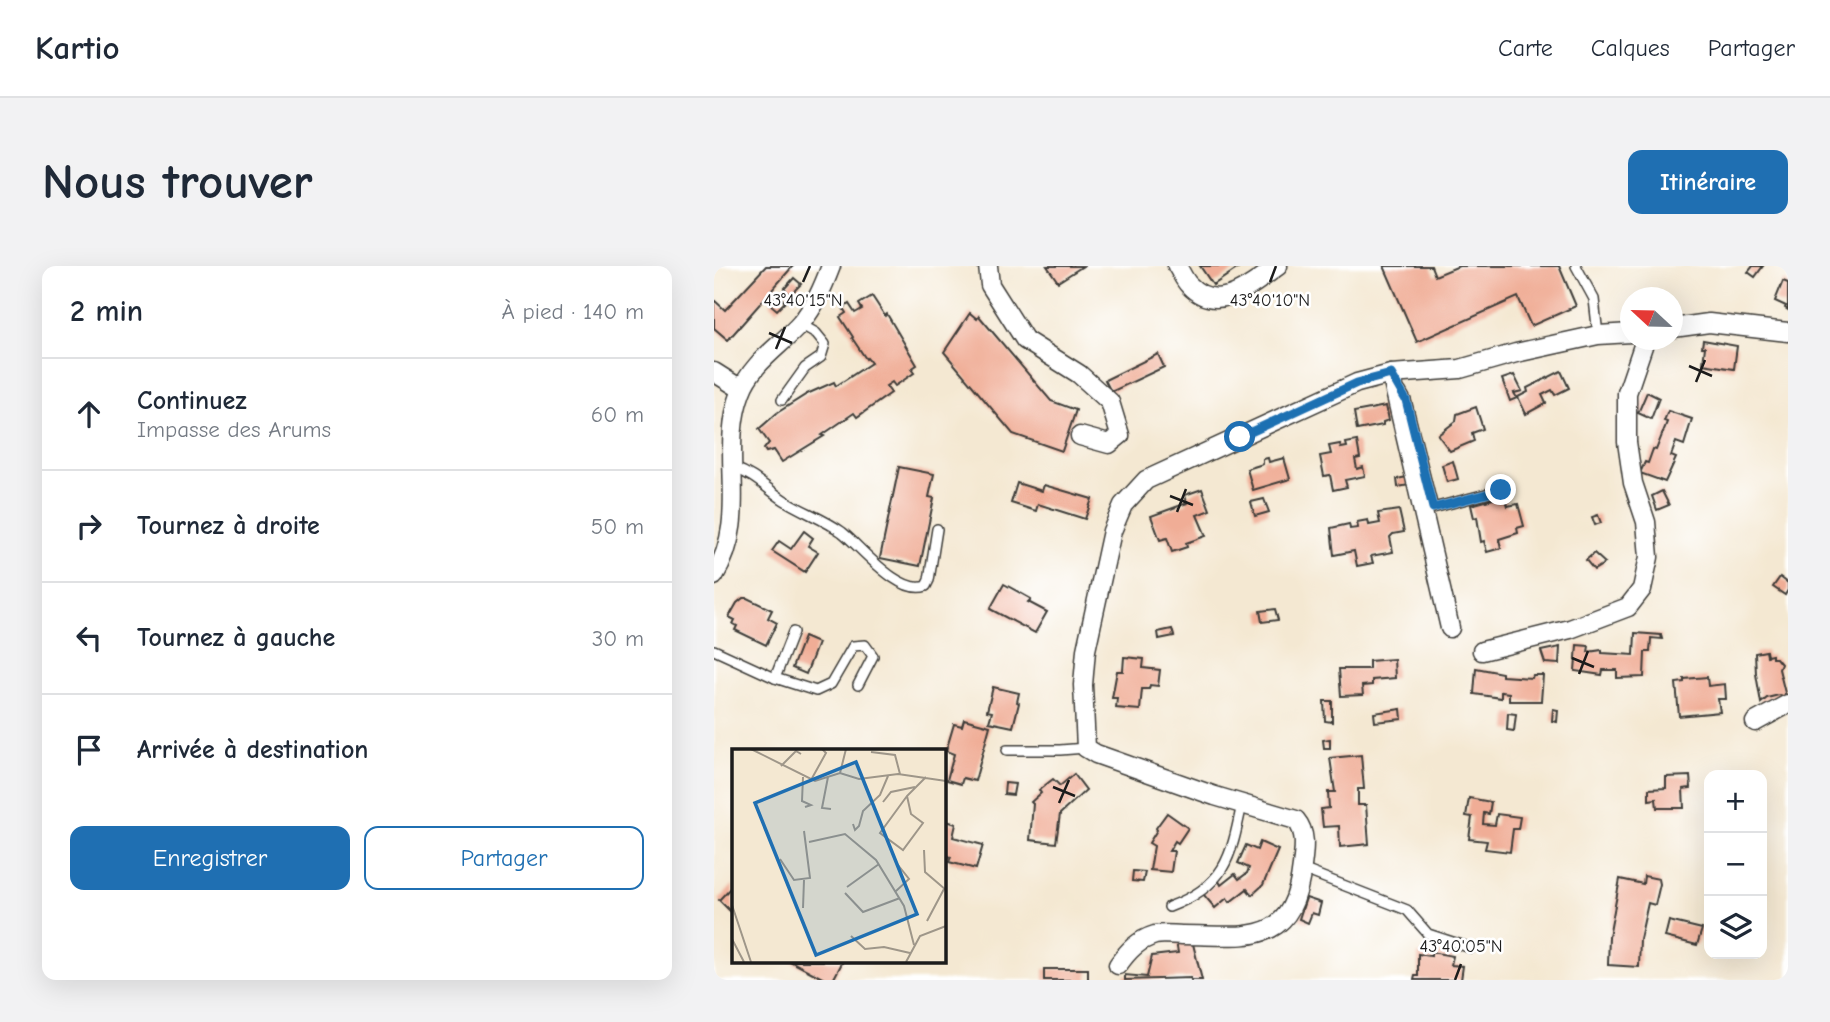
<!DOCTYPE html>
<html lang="fr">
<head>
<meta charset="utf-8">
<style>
	body { margin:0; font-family:"Comic Neue",sans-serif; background:#f2f2f3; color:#1f2937 }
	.controls { position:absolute; right:21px; bottom:21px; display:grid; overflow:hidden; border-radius:14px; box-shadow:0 7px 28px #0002 }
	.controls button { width:63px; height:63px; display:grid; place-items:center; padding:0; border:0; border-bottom:2px solid #e0e1e3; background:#fff; color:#1f2937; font:35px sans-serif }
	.compass { position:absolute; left:906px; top:21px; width:63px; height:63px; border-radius:50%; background:#fff; box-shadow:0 7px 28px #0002; rotate:292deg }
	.stop { position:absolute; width:21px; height:21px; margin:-16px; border:5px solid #1f6fb2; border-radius:50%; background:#fff }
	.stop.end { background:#1f6fb2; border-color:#fff; box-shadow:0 2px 7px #0008 }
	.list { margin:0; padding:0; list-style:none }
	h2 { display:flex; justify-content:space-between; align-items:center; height:91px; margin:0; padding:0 28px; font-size:30px }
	h2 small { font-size:23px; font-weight:400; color:#747a83 }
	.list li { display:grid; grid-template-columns:46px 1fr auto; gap:21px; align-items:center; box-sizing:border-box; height:112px; padding:0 28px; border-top:2px solid #e0e1e3 }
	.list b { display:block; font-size:26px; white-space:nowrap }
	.list p { margin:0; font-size:23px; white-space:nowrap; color:#747a83 }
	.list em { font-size:23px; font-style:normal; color:#747a83 }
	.actions { display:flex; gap:14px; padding:21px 28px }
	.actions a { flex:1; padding:16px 0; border:2px solid #1f6fb2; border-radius:14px; text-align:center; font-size:24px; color:#1f6fb2 }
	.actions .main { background:#1f6fb2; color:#fff }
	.icon { flex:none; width:38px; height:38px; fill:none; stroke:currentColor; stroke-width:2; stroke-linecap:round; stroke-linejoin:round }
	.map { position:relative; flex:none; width:1074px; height:714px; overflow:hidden; border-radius:14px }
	header { display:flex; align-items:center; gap:42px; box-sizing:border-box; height:98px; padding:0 35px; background:#fff; border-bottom:2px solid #e0e1e3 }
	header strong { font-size:33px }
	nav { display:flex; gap:38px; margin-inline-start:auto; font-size:24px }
	.intro { display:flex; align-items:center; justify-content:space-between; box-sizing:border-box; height:168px; padding:0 42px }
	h1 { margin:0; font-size:49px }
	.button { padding:18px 32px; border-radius:14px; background:#1f6fb2; color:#fff; font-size:24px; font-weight:700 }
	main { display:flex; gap:42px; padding:0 42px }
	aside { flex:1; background:#fff; border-radius:14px; box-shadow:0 7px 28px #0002 }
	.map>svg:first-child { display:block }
</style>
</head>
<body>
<header>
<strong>Kartio</strong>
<nav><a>Carte</a><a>Calques</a><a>Partager</a></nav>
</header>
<div class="intro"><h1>Nous trouver</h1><a class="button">Itinéraire</a></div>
<main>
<aside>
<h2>2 min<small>À pied · 140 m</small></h2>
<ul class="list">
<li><svg class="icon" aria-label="ahead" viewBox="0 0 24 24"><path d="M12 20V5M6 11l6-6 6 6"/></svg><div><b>Continuez</b><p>Impasse des Arums</p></div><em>60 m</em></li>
<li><svg class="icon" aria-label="right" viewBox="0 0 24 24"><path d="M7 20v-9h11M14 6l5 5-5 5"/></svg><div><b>Tournez à droite</b></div><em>50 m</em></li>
<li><svg class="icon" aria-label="left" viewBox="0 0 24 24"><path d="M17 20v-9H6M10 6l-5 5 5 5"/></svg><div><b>Tournez à gauche</b></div><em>30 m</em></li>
<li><svg class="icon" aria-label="arrive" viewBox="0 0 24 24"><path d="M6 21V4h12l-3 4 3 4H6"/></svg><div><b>Arrivée à destination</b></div></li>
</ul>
<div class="actions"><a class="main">Enregistrer</a><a>Partager</a></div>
</aside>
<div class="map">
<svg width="1074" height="714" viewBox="0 0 1074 714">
	<rect width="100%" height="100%" fill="#fff"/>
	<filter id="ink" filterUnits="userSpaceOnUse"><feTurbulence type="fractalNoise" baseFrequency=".0143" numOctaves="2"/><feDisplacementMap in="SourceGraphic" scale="14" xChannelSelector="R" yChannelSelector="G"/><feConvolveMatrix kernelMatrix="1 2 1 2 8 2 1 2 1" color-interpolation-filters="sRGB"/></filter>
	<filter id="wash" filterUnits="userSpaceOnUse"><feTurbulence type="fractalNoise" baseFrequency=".00686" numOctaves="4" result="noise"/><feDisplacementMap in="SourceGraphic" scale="28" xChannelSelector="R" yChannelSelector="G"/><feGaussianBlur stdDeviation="1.57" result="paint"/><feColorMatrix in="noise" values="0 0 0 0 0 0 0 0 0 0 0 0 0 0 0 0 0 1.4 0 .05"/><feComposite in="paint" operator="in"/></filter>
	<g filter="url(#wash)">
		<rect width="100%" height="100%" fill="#f4e8d2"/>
		<g id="blocks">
			<g fill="#f0ad96">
				<polygon points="52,0 79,0 14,74 0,62 0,34 11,44"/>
				<polygon points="333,0 369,0 344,16"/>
				<polygon points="486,0 527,0 499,19"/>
				<polygon points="670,0 717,0 721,10 745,0 845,0 862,40 817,60 804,31 703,76"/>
				<polygon points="1039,0 1049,0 1041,11 1034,6"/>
				<polygon points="80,12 87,18 76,29 70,23"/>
				<polygon points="1069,15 1074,17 1074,44 1071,42 1072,40 1061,35"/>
				<polygon points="64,29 71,36 63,44 56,38"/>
				<polygon points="158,30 171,50 173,48 203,99 197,103 200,107 181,120 178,116 172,120 177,127 143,151 140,147 108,169 110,170 68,196 60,184 52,186 50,183 55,177 45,163 63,147 93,128 120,116 122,120 157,97 153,92 152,93 138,72 139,71 126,51 132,47 129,42 135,38 141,47 148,43 145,38"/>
				<polygon points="256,47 263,53 265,50 337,135 362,144 348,185 299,168 230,86"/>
				<polygon points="989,74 1023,80 1020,103 989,98 991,81 988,81"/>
				<polygon points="444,88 450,101 397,126 391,114"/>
				<polygon points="847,105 855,122 841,129 838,124 828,129 832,137 812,148 804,131 814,126 813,122"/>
				<polygon points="800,109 808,125 800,127 803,132 796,135 788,113"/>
				<polygon points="933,126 945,132 937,153 924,147"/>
				<polygon points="672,140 675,154 669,156 669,159 643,164 640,146"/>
				<polygon points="762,141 769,163 758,167 760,175 736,185 724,169 742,155 743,148"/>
				<polygon points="954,145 978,153 970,179 962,176 957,190 962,192 951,216 926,207 931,196 934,197 939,183 942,184 953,156 950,155"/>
				<polygon points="643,175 646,192 641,193 643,203 649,201 651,210 631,214 633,221 619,224 616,209 610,210 606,190 617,188 615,180 626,178 627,182 633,181 632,177"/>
				<polygon points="554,192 555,196 570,192 576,213 539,224 533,203 549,198 549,193"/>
				<polygon points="739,195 744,213 733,216 728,199"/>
				<polygon points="185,201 220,208 215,231 220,232 206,300 166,292"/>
				<polygon points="693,211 695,219 684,221 683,213"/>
				<polygon points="303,217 328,225 330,219 378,233 371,253 324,238 322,245 297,237"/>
				<polygon points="488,223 496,244 483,249 492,270 472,277 473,281 458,286 453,272 446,274 437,250 473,237 471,229"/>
				<polygon points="948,225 955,239 943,244 938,230"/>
				<polygon points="790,230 793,240 804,238 810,260 803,262 804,267 785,273 787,282 773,286 770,275 767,276 763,251 760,252 757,239"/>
				<polygon points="550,233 555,246 541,250 537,236"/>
				<polygon points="685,244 690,266 679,268 676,271 679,286 657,290 659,297 643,300 640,285 620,289 617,262 635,258 636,263 644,262 643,256 654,254 655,259 666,257 664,247"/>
				<polygon points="884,249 887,257 881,259 878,251"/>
				<polygon points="90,265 99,272 94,280 104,286 91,306 58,285 65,275 77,283"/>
				<polygon points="880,287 891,297 880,304 872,294"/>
				<polygon points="1066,311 1074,317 1074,324 1071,329 1059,321"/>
				<polygon points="290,318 317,333 314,336 333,346 321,367 276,343"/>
				<polygon points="29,332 33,332 58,344 54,352 63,357 52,379 21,364 23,360 19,358 21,354 15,351 23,337"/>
				<polygon points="561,343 564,354 548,356 546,345"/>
				<polygon points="458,363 460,370 445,373 444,366"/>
				<polygon points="921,367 947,369 948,373 937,372 936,386 931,386 930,411 903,412 903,404 889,404 888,409 861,405 863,379 875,380 874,386 888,384 888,387 920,389"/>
				<polygon points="90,371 104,377 92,408 78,402"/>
				<polygon points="846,381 845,398 831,397 827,385"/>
				<polygon points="1052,385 1053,390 1058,389 1058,392 1062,392 1067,398 1065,403 1072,431 1065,429 1053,432 1047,437 1042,408 1041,387"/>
				<polygon points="410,391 430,393 429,402 446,404 444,420 436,419 435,423 428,423 426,444 402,442 403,432 398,432 403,405 409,405"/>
				<polygon points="680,393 681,412 658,414 658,419 648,420 649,429 627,430 625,403 655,403 655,395"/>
				<polygon points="762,402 788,407 788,410 818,412 819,409 829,409 827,435 795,435 795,427 787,426 787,432 760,428"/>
				<polygon points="993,411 994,420 1011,418 1012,433 1004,433 1006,446 965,450 962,417 970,416 970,413"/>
				<polygon points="279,421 305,427 303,436 305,437 299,461 275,456 278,446 273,445"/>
				<polygon points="610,435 618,435 618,456 611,455"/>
				<polygon points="687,443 688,453 661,456 660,447"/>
				<polygon points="839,443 844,444 843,456 838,455"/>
				<polygon points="794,447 802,448 800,465 793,464"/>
				<polygon points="250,453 276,460 261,515 249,512 247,518 233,514 240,488 232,485 240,458 248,460"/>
				<polygon points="616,473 616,482 610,482 609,474"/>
				<polygon points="647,489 650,523 644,523 644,539 652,539 655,578 626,581 625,560 609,561 607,543 615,542 614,526 621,526 616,492"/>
				<polygon points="360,508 372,524 346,548 342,577 316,574 319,538 317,536 327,527 325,524 339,513 346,520"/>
				<polygon points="976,510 977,522 969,523 970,542 943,542 942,533 935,534 935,523 952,522 952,511"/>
				<polygon points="291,517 301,518 299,529 290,528"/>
				<polygon points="755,532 777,536 775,548 770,547 769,558 781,559 783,548 806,551 804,563 799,563 796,586 771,583 773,575 755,573 758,551 752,550"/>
				<polygon points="453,547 474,562 464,577 461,575 455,585 460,585 457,606 436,604 440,580 435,577 443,564 442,562"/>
				<polygon points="229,554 242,558 239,571 269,579 262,603 235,596 237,591 229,589"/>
				<polygon points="546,576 564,584 549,619 538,629 533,623 516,636 513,632 501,642 489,628 505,615 507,619 521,608 525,613 533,607 535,602 524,597 532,579 543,584"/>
				<polygon points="419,605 431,606 429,616 418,615"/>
				<polygon points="930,610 945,613 946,618 941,639 934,637 926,673 925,701 894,699 895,671 906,613 929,618"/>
				<polygon points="19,619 19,648 5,634"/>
				<polygon points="592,632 607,637 604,649 598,647 594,657 585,653"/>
				<polygon points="955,655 988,663 983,679 951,671"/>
				<polygon points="478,674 488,714 477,714 477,712 411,714 411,709 433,711 438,690 464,687 462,675"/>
				<polygon points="717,686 739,690 737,699 749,700 747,714 700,714 701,710 704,710 704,688 717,690"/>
				<polygon points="76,695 129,695 119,714 112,714"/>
				<rect x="330" y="703" width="44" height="11"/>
			</g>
		</g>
	</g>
	<g filter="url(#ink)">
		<use href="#blocks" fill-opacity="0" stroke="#3c3b37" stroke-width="2"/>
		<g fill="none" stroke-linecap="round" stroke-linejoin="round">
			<g stroke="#3c3b37" stroke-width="12">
				<g id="service">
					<polyline points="862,0 880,33 884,69"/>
					<polyline points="687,125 692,134 719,242 787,224"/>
					<polyline points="68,134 91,102 107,91 111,78 102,67 86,58"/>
					<path d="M20,202C41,209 53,223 70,234C89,246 110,253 128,266C147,281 185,330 212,320L215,314L223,263"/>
					<polyline points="0,384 61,412 102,425 117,418 139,380 151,379 159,390 144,419"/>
					<polyline points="61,412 79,366"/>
					<polyline points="293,484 346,484 372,482"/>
					<polyline points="588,603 693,644 714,668 757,682"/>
					<path d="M455,641C512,620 517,591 528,538"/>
				</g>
			</g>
			<g stroke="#3c3b37" stroke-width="21">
				<g id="minor">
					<polyline points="274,0 276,19 311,74 365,108 396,136 406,169 395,178 366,170"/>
					<path d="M463,0C467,6 470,14 475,19C504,50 539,18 564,0"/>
					<polyline points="959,62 995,57 1074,66"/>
					<polyline points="0,106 27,123"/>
					<polyline points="677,108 736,362"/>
					<path d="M0,310C37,251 4,186 27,126C37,97 68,79 87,57C101,40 109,21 117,0"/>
					<polyline points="768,385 856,363 914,341 928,323 935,291 932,256 919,217 913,176 913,127 931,74"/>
					<polyline points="1041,456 1074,438"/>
					<path d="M404,699C414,685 424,674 441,669C449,667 460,669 468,669C532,669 579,683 588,600C590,584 593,567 582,554L501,530L382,488L372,482L369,419L372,384L398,265L409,239L432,214L643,117L677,108L746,103L802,87L884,69L917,67"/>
				</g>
			</g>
			<use href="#service" stroke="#fff" stroke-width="9"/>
			<use href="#minor" stroke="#fff" stroke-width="18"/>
		</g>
	</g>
	<g fill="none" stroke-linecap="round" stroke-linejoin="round" filter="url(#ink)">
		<polyline stroke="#1f6fb2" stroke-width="9" points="526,171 643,117 677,108 692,134 719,242 787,224"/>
	</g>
	<path fill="none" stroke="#1c1c1c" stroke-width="2.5" d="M89,16L96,0M556,16L562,0M55,67L78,77M62,83L71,61M975,100L998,110M982,116L991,94M456,230L479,239M463,246L472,223M858,392L880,401M865,408L874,385M339,521L361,530M345,537L355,514M741,714L747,698"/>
	<g transform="translate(18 483)">
		<rect width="214" height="214" fill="#f4e8d2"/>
		<path fill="none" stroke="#9e9689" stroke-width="2" d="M19,0L83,32L108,24L127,30L166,25L214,32M139,3L163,6L168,25M49,17L64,2L69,5M108,24L114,0M71,28L70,52L79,56L73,58M96,28L90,59L99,60M79,31L94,4L90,0M175,47L148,84L171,101L191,74L179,65L175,47L194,28M151,53L159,43L183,38M121,75L123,81L127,77L131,62L148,46L156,27M77,93L113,85L144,111L172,157L182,196M192,101L193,123L214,141M48,110L62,131L78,129L72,82M115,138L147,115M164,142L177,130L166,116M113,144L131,163L168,149M0,156L19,213M71,159L72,131M195,172L212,140M119,187L133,200L152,198L178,204M0,190L12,213M174,213L188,187L214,177"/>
		<path fill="#1f6fb2" fill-opacity="0.15" stroke="#1f6fb2" stroke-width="3.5" d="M124,13L185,165L84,206L23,54Z"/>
		<rect width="214" height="214" fill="none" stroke="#1c1c1c" stroke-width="3.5"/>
	</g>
	<g font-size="18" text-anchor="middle" fill="#1c1c1c" stroke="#fff" stroke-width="5" stroke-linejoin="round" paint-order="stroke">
		<text x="89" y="40">43°40'15"N</text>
		<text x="556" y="40">43°40'10"N</text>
		<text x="747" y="686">43°40'05"N</text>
	</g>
</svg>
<div class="controls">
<button>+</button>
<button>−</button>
<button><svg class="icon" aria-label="layers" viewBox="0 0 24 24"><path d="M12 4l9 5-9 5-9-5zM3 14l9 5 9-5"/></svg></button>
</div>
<svg class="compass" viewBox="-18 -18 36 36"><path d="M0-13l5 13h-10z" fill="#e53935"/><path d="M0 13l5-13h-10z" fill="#747a83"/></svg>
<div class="stop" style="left:526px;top:171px"></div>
<div class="stop end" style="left:787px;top:224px"></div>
</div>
</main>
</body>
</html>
